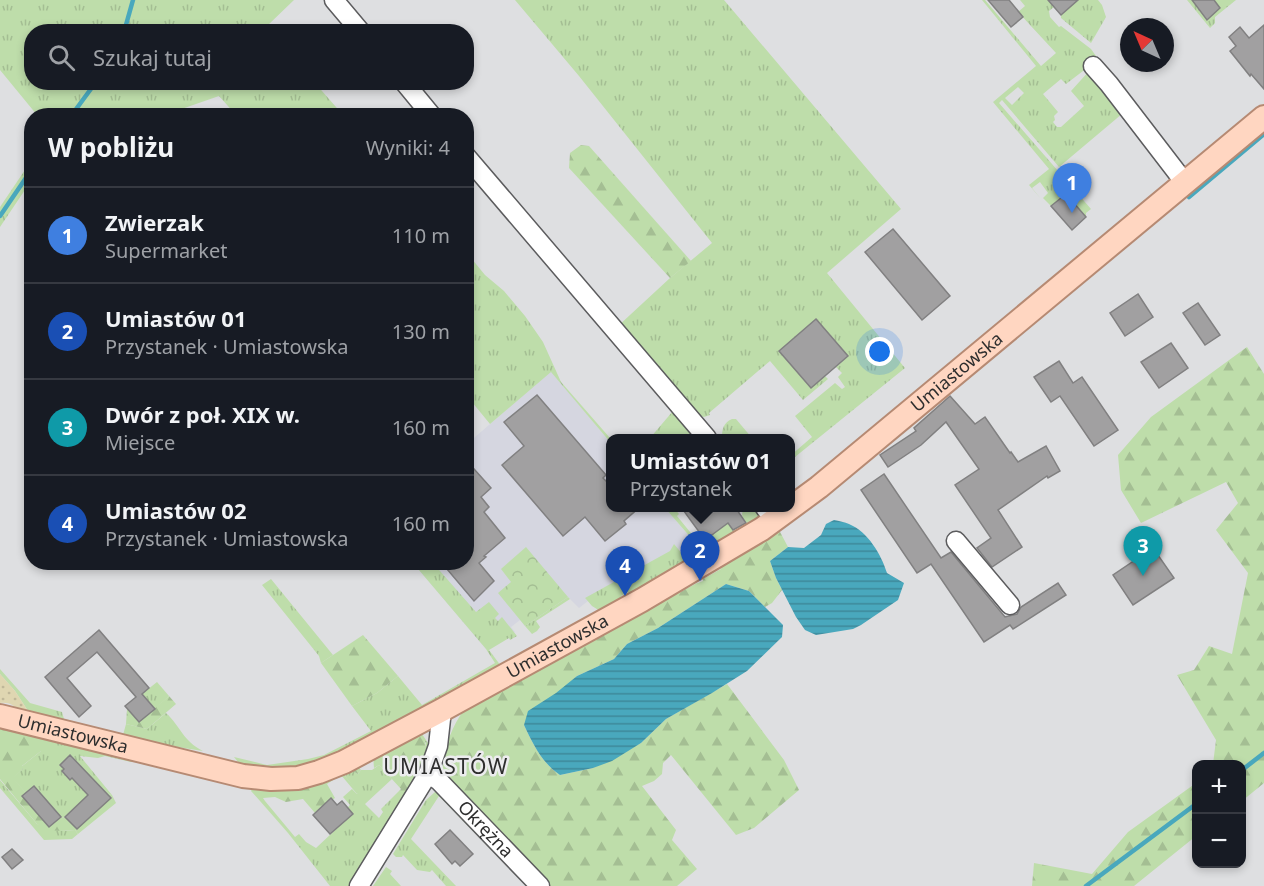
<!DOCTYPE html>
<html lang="pl">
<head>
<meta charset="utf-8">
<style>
	body { margin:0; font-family:"Noto Sans",sans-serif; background:#242831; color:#f1f3f6 }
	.controls { position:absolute; right:18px; bottom:18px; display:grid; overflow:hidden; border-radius:12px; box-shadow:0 3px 9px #0003 }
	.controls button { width:54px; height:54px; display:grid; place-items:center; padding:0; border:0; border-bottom:2px solid #363941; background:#171b24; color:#f1f3f6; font:30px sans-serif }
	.compass { position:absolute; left:1120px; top:18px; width:54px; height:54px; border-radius:50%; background:#171b24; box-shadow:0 3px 9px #0003; rotate:316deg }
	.you { position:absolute; left:880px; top:352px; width:21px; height:21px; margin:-15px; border:4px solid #fff; border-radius:50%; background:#1a73e8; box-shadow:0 0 0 9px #1a73e833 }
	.badge { display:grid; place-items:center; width:39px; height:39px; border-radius:50%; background:#2563eb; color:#fff; font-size:20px; font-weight:700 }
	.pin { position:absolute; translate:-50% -50px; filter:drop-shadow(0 2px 3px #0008) }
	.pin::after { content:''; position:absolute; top:32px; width:21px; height:18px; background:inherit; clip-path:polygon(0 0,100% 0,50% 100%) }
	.popup { position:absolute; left:606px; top:434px; width:189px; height:78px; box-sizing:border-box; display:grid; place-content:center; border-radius:12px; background:#171b24; filter:drop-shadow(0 2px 4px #0005); font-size:20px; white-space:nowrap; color:#9ea1a6 }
	.popup b { font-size:22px; color:#f1f3f6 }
	.popup::after { content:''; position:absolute; left:50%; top:100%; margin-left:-12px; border:12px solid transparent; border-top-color:#171b24 }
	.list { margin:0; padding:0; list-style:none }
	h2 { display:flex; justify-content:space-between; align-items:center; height:78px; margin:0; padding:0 24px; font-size:26px }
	h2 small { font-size:20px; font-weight:400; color:#9ea1a6 }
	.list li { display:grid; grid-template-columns:39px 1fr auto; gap:18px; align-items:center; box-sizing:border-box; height:96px; padding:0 24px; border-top:2px solid #363941 }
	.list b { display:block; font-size:22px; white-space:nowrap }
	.list p { margin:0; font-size:20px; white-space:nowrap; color:#9ea1a6 }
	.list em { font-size:20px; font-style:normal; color:#9ea1a6 }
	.icon { flex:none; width:33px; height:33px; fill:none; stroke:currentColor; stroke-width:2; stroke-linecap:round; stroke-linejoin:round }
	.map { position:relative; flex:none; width:1264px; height:886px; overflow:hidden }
	.search { position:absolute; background:#171b24; box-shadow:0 3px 9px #0003; left:24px; top:24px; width:450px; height:66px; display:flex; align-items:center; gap:15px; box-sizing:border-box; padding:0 21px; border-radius:24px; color:#9ea1a6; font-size:22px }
	.panel { position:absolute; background:#171b24; box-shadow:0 3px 9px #0003; left:24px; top:108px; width:450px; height:462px; border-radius:24px }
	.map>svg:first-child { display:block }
</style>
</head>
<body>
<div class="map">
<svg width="1264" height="886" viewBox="0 0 1264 886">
	<defs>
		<pattern id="grass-tufts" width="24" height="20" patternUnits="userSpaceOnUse" patternTransform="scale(1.5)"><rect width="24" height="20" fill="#beddaa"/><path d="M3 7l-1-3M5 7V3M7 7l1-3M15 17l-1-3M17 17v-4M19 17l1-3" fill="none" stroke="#a4be93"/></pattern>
		<pattern id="forest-firs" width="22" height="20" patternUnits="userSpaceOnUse" patternTransform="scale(1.5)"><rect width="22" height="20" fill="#beddaa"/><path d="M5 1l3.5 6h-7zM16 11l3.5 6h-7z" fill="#a4be93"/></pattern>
		<pattern id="sand-dots" width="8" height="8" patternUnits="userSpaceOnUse" patternTransform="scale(1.5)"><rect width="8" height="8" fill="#dfd6b1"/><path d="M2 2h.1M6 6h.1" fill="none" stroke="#c0b899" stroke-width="1.8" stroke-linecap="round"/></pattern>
		<pattern id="park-crowns" width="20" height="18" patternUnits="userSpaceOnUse" patternTransform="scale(1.5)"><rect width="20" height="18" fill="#beddaa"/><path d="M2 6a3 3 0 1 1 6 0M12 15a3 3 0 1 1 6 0" fill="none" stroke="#a4be93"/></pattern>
		<pattern id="water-rules" width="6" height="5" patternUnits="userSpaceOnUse" patternTransform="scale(1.5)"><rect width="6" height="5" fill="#49a8bd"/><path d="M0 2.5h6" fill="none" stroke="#3d899a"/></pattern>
	</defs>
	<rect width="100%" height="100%" fill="#dedfe1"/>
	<polygon fill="#d5d6e0" points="551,371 610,442 610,508 665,508 692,539 674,553 588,601 579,608 568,597 525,626 520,620 511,627 515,632 486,649 413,563 466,562 467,444"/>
	<g fill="url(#grass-tufts)" fill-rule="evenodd">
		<polygon points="0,0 294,0 267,26 271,31 32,32 32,82 315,83 343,115 236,115 219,96 173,112 169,115 37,115 0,70"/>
		<polygon points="515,0 724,0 901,209 827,273 905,368 790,461 790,456 812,437 795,416 835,383 842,389 845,387 838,377 842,373 836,367 848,356 816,319 779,351 811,388 825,376 828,379 803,400 770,361 709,413 710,415 704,417 696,414 617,327 670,278 712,243 579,76"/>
		<path d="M982,0H985L1041,66L1056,53L1018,12L1025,6L1020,0H1048L1054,7L1049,11L1050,17L1059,27L1061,26L1091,49L1096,56L1083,71L1066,84L1061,79L1043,94L1058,112L1054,116L1055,120L1053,122L1057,127H1061L1084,106L1071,91L1090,70L1105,68L1135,103L1059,167L1002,100L999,103L1091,209L1086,213V217L1066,194L1051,206L1043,198L1048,193L1040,182L1032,188L1041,199L1029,185L1049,169L993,102L1036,66ZM1018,87L1024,93L1012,105L1005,98Z"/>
		<polygon points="1078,0 1098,0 1102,5 1106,17 1091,43 1061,18 1061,15"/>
		<polygon points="1187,0 1236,0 1215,17 1215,23 1210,28"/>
		<polygon points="31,161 31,181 0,227 0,207"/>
		<polygon points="467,253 485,275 504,291 525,316 543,342 561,382 610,438 610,442 551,372 490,424 467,396"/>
		<polygon points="673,411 700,438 650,438"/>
		<path d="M732,419H736L752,438H722C722,429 723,423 732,419Z"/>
		<path d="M665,508H674L679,514L677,516L699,543L705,540L726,520L735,532L747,523C742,517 740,514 745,508H755L760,515L759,519L703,553L696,550L688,542L692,539Z"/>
		<polygon points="674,544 684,556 685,561 683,565 630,595 628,592 621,596 622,599 600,611 592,606 586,599 585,598 670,551"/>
		<polygon points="413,563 433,563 476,612 489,602 499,614 495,618 498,621 502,617 517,636 510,640 509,638 489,650 501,666 319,764 297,770 242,767 234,757 267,765 308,759 324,755 371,731 352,706 377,693 398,676 422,705 495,663 486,649"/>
		<polygon points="271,579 333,655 321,663 319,656 262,585"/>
		<polygon points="568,597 570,599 536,621 540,627 537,631 532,634 525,626"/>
		<polygon points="0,669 30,703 62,712 64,719 55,719 30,714 15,691 0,674"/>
		<polygon points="157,682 169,696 155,709 142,694"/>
		<path d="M166,713C181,727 183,741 203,751L171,746L123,735L126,724L147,729Z"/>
		<polygon points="422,734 428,743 428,751 420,773 350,886 330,886 288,833 260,801 265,801 295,837 299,834 306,842 316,848 348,818 343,812 350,805 343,797 352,789 357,794 358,793 345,776 352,770 358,774 361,770 372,770 379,765 392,779 365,804 379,818 383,812 381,809 400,790 405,793 425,756 426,743 419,735"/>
		<polygon points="48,736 150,760 131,762 105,756 98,758 80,756 112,795 106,793 70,756 64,769 62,772 66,776 72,778 88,795 66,818 61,817 34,786 26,793 12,778 23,769 21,767 41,751"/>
		<polygon points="0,780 37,824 61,831 75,830 78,834 72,839 44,840 0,788"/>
		<polygon points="435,792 443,793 534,886 526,886 439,796 411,839 456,886 446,886 432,870 430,872 417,870 403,855 402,857 396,857 393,854 426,800"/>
		<polygon points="386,867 392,871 390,874 401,886 373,886"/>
	</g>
	<g fill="url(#forest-firs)">
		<polygon points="581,145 589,146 691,261 670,278 569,168 570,153"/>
		<polygon points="1247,347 1264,374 1264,783 1242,801 1242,764 1213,764 1216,740 1177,675 1194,670 1209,646 1232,654 1248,573 1216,530 1238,503 1226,482 1141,523 1121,490 1118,455 1151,417"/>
		<path d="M779,530L788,547L770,561L776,578L782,590L772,603L765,607L749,591L726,584L658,628L627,644L614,659L577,676L524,725C533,744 542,763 560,775L593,768L641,743L666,719L727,684L784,760L799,790L754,828L736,835L671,755L663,763L662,774L654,781L642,786L676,830L672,840L697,869L677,886H547L442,776C443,752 450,729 464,710L697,583H698L703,581V579L721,569L723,563Z"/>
		<polygon points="363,635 398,676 377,693 352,706 321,663"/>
		<polygon points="169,696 176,704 147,729 126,724 127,709 139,722"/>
		<polygon points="0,725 48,736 44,752 41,751 22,766 23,769 13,778 26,793 22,796 50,826 61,817 66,818 77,829 110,798 106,793 112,795 116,803 78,834 75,830 61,831 47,830 37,824 0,779"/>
		<path d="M419,735C438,747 413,780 405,794L400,790L401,789L379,765L374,768L373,755Z"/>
		<polygon points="356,764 361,770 358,774 351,770 345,776 359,793 357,794 341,775 327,784 335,798 332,800 331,799 315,813 303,799 286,802 275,797 263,798 265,801 260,801 251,791 253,785"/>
		<polygon points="1196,783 1196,836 1134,886 1032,886 1034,863 1092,874 1128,832"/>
	</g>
	<path fill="url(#sand-dots)" d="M0,674L15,691L30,714L20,713C15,705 9,702 0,703Z"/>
	<polygon fill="url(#park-crowns)" points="526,547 568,597 525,626 498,593 511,582 501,569"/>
	<g fill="url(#water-rules)">
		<path d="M834,520C839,521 845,522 849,524C868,532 881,554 887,573L904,583L898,600L861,625L853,629L816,635L805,630L796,617L776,578L770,561L788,547L804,548L821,535L826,524Z"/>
		<path d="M726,584L749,591L783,625L782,637L747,671L712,693L666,719L641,743L612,761L593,768L560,775C542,763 533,744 524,725L528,711L556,693L577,676L614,659L627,644L658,628Z"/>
	</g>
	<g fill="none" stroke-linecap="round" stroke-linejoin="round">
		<g stroke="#49a8bd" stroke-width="4.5">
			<polyline points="124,32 133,0"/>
			<polyline points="71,116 96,82"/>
			<polyline points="1189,197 1264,134"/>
			<polyline points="0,216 32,169"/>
			<polyline points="1242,770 1264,753"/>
			<polyline points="1086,886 1196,804"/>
		</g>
	</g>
	<g fill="#a1a0a1" stroke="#818081" stroke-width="1.5">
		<polygon points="988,0 1009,0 1023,17 1011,27"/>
		<polygon points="1048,0 1078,0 1061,15"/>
		<polygon points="1192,0 1214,0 1220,8 1207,20"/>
		<polygon points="1264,25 1264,89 1251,74 1250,76 1230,51 1236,46 1229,37 1240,27 1249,38"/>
		<polygon points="1066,194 1086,217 1072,230 1051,206"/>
		<polygon points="893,229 950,296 922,320 865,252"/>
		<polygon points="1138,294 1153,317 1125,336 1110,313"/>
		<polygon points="1198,303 1220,335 1205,345 1183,313"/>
		<polygon points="816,319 848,356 811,388 779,351"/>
		<polygon points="1171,343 1188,368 1159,388 1141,362"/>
		<polygon points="1059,361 1073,383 1082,377 1118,430 1094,446 1060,396 1051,402 1034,377"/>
		<polygon points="537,395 606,475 603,478 610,485 610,507 640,507 624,521 626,524 605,541 585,517 563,536 502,465 524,446 504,422"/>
		<polygon points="950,396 975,424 985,417 1010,453 1011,452 1018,462 1046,446 1060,471 1048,478 1047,476 998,510 1022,547 992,567 977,548 991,538 955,485 979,469 946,422 921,445 888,467 880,455 916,431 914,428"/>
		<polygon points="466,460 491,488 481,497 489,507 484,512 505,538 484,556 486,557 479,563 494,581 474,601 441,562 466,562"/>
		<polygon points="884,474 941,558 951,552 1005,617 1017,614 1021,607 1058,583 1066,595 1013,629 1010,625 984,642 931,564 917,573 861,490"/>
		<polygon points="681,507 735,507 746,523 733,530 728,523 705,540"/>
		<polygon points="1153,548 1174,578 1133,605 1113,575"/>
		<polygon points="99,630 149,688 142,694 155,709 139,722 125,706 136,697 97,652 67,678 91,706 79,717 45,677"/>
		<polygon points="70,755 111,798 77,829 65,817 88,795 72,778 70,780 62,771 64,769 60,765"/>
		<polygon points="34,786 61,817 49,827 22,796"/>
		<polygon points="331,798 337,805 342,801 353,814 330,834 313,815"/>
		<polygon points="450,830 473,854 460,866 455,861 452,864 435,844"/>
		<polygon points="12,849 23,860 12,869 2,857"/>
	</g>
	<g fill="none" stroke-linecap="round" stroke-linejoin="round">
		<g stroke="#5c5c5e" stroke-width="21">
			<g id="minor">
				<polyline points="334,0 361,32"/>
				<polyline points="1093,66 1109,84 1185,183"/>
				<polyline points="404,82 432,116"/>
				<polyline points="466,156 707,438"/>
				<polyline points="765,508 775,519"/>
				<polyline points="956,541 1010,605"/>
				<path id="s1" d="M428,774L439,781L540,886"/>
				<polyline points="359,886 428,774 438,746 442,710"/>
			</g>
		</g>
		<g stroke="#b68a73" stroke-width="26">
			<g id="major">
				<path id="s2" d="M0,716L243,776L271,779L298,778L319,772L344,762L442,710L642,600L762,529L819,487L1264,117"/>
			</g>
		</g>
		<use href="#minor" stroke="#fff" stroke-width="18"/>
		<use href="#major" stroke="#ffd6c1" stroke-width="22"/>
	</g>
	<g text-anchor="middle" stroke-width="5" stroke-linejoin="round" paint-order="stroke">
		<g font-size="18" fill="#2e2e2e" stroke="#ececee">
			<text dy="6" stroke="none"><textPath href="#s2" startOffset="1083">Umiastowska</textPath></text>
			<text dy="6" stroke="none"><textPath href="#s2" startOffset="597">Umiastowska</textPath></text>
			<text dy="6" stroke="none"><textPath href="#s2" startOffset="75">Umiastowska</textPath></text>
			<text dy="6" stroke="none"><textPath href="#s1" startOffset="80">Okrężna</textPath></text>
		</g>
		<g font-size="21" letter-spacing="1.5" fill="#2e2e2e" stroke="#ececee">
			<text x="446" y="774">UMIASTÓW</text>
		</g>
	</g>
</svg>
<div class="controls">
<button>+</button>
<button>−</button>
</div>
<svg class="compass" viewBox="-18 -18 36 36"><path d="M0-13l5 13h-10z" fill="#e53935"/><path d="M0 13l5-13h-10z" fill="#9ea1a6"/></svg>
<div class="you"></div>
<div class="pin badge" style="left:1072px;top:213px;background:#3f7fe0">1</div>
<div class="pin badge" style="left:700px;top:581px;background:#1a4fb4">2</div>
<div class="popup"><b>Umiastów 01</b>Przystanek</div>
<div class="pin badge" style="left:1143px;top:576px;background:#0f9aa8">3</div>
<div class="pin badge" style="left:625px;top:596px;background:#1a4fb4">4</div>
<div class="search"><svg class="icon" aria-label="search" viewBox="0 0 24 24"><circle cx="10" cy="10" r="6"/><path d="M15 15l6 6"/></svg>Szukaj tutaj</div>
<section class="panel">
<h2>W pobliżu<small>Wyniki: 4</small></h2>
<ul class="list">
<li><span class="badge" style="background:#3f7fe0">1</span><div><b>Zwierzak</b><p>Supermarket</p></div><em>110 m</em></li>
<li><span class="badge" style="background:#1a4fb4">2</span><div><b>Umiastów 01</b><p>Przystanek · Umiastowska</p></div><em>130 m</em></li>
<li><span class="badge" style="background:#0f9aa8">3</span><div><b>Dwór z poł. XIX w.</b><p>Miejsce</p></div><em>160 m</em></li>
<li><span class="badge" style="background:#1a4fb4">4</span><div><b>Umiastów 02</b><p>Przystanek · Umiastowska</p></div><em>160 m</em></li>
</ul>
</section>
</div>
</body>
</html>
